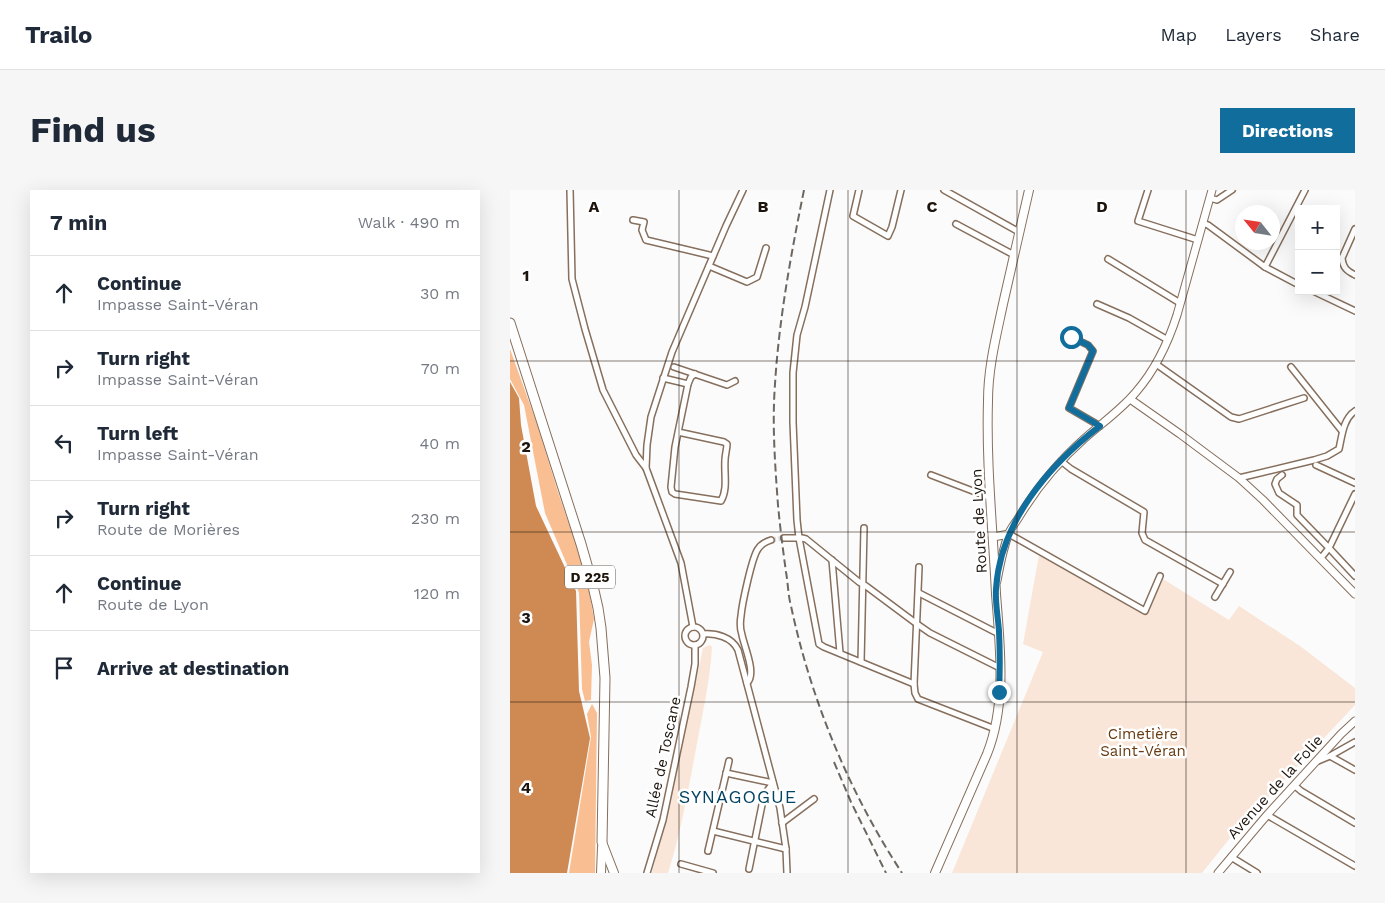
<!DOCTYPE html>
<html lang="en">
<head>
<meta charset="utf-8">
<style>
	body { margin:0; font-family:"Work Sans",sans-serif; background:#f6f6f7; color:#1f2937 }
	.controls { position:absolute; right:15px; top:15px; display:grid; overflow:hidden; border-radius:0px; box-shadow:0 5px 20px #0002 }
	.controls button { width:45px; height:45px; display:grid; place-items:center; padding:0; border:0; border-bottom:1px solid #e0e1e3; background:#fff; color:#1f2937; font:25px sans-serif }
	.compass { position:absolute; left:725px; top:15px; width:45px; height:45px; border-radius:50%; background:#fff; box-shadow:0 5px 20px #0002; rotate:300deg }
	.stop { position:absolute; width:15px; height:15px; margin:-11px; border:4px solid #116d9c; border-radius:50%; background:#fff }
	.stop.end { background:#116d9c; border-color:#fff; box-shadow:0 1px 5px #0008 }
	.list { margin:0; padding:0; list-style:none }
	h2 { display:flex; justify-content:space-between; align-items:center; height:65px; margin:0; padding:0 20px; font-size:21px }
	h2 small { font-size:16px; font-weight:400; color:#747a83 }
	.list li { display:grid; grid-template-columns:32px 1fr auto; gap:15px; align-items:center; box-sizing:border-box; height:75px; padding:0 20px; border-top:1px solid #e0e1e3 }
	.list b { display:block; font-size:19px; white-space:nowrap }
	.list p { margin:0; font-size:16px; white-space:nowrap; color:#747a83 }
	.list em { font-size:16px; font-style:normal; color:#747a83 }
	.icon { flex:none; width:28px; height:28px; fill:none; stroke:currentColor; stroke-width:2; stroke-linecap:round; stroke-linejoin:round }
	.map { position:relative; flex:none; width:845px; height:683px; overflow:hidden; border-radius:0px }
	header { display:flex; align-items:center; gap:30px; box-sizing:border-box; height:70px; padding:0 25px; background:#fff; border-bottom:1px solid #e0e1e3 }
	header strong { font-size:24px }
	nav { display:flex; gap:28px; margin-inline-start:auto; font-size:18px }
	.intro { display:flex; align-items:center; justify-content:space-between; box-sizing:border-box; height:120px; padding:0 30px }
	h1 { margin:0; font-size:35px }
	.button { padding:12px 22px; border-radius:0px; background:#116d9c; color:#fff; font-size:18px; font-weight:700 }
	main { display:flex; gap:30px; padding:0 30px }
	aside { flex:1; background:#fff; border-radius:0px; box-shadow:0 5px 20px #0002 }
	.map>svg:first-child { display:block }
</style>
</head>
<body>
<header>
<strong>Trailo</strong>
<nav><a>Map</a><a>Layers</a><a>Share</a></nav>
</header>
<div class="intro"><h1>Find us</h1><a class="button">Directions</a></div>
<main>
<aside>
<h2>7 min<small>Walk · 490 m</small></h2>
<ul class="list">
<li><svg class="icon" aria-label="ahead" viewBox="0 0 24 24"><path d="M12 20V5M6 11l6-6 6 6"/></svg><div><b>Continue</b><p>Impasse Saint-Véran</p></div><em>30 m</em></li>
<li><svg class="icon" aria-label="right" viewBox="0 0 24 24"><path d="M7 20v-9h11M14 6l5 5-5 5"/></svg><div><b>Turn right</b><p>Impasse Saint-Véran</p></div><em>70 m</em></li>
<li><svg class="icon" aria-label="left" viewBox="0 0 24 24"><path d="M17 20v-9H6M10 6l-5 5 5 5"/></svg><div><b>Turn left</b><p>Impasse Saint-Véran</p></div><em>40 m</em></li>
<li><svg class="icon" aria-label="right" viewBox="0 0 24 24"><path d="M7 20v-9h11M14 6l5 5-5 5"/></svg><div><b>Turn right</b><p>Route de Morières</p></div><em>230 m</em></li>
<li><svg class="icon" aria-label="ahead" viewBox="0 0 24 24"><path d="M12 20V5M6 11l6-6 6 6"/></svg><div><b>Continue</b><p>Route de Lyon</p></div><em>120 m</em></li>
<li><svg class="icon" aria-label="arrive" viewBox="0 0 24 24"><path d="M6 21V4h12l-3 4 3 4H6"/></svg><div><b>Arrive at destination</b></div></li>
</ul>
</aside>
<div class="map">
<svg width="845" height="683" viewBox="0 0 845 683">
	<rect width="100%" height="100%" fill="#fbfbfb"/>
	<g fill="#f9e6d8">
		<polygon points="529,365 636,425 653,389 719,430 729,416 790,456 845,498 845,515 720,648 692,683 442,683 533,462 513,454"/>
		<path d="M200,455L202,457C200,492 192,525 186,559C178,601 171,642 158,683H142L159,614L191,468L193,458Z"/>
	</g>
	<g fill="#f9bf93">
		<polygon points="0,159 27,234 48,302 76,384 84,429 79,452 82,475 81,510 75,511 72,499 69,403 35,323 14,215 0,189"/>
		<polygon points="82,514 87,523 85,683 59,683 81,547 77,524"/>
	</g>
	<polygon fill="#ce8a52" points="0,192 9,208 11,235 26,316 66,401 69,501 80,548 57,683 0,683"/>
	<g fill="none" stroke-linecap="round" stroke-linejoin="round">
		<polyline stroke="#dad8d7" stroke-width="5" stroke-dasharray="5 2.5" stroke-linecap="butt" points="261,350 274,348"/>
		<g stroke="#866f5d" stroke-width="8">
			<g id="street">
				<polyline points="60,0 62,89 75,139 93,200 126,265 136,278 171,373 183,437"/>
				<polyline points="320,0 295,117 287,145 283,183 283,232 287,330 289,348 309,454 314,457 404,494"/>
				<polyline points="349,0 343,26 378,46 382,37 391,0"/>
				<polyline points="434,0 509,42"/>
				<polyline points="638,0 628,31 688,50"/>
				<polyline points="700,8 707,10 722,0"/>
				<polyline points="123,30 134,32 132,40 136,50 203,66"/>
				<polyline points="693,33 698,35 755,77 789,95"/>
				<polyline points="446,34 504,65"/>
				<path d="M845,39L832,68C833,78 837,81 845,85"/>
				<polyline points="598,69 670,113"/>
				<polyline points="199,76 237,92 247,87 256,58"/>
				<polyline points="755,77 795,0"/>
				<polyline points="803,101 845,121"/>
				<polyline points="587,114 619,128 658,150"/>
				<polyline points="561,147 578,155 583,161 559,218 590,236"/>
				<polyline points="646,174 721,227 729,229 794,208"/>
				<polyline points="164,177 217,195 225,191"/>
				<polyline points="781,177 832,241"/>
				<polyline points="153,188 178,194"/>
				<path d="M168,242L214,252L217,254C217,259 215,265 215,270C214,284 218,299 211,311L165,304L162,302L161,297L165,257L178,194L181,187L185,184"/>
				<polyline points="551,271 561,279 634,322 632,343 635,350 713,394"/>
				<polyline points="806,275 845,293"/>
				<polyline points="136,278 137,255 141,227 162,162 216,36 233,0"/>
				<polyline points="421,285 481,308"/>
				<polyline points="772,285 767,289 765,294 769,303 787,315 787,325 819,358 845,386"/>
				<path d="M729,288L804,270L817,266L829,259C832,246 833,229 845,221"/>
				<polyline points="499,344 635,421 650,386"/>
				<polyline points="274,348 292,348 296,349 349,392 356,396 407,434 420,443 490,478"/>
				<polyline points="811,368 819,358 845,304"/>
				<polyline points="322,370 330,463"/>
				<polyline points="409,377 404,494 405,503 408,509 485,539"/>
				<polyline points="409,403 489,444"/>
				<polyline points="705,407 720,382"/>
				<circle cx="184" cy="446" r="9"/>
				<path d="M193,444C206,443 222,447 228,460L270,618L276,659L277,683"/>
				<polyline points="351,472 354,338"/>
				<path d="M237,493C247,484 234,456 232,445C230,439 230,432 231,426C232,414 242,367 248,359C251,354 255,352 261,350"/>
				<polyline points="820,566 845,580"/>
				<polyline points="808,571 820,566 845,552"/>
				<polyline points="216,583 263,593 254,605 239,679"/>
				<polyline points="784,595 791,601 845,633"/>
				<polyline points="757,625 845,676"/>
				<polyline points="272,633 304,609"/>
				<polyline points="203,641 276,659"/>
				<polyline points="198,661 219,571"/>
				<polyline points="721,667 747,683"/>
				<polyline points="171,674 203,683"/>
				<polyline points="137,683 153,630 181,497 185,474 185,455"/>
			</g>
		</g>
		<g stroke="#866f5d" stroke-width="9">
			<g id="secondary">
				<polyline points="620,209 670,244 729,288 753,310 845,404"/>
				<polyline points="483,347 499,344"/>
				<path d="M487,391C490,375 493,358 499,343C501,338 506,332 509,327C527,297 549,271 575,248C592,233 611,220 626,202C646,179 658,153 667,125L702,0"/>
				<polyline points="708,683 757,625 831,544 845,531"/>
			</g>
		</g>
		<g stroke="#866f5d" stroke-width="10">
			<g id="primary">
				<polyline points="92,652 104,683"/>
				<polyline points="91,683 92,657"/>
				<path d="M425,683L477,564C497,514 490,456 486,404C483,340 476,275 478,211C478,178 486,147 493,114C502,76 510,38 519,0"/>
			</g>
		</g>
		<g stroke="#866f5d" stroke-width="11">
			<polyline id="highway" points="0,133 71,354 83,396 88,418 91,438 95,488 92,652"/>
		</g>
		<use href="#street" stroke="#fff" stroke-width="5"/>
		<use href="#secondary" stroke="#fff" stroke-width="7"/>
		<use href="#primary" stroke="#fff" stroke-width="8"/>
		<use href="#highway" stroke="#fff" stroke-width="9"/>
		<g stroke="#6d6762" stroke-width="2" stroke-dasharray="8 4" stroke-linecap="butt">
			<path d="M294,0C281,64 269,129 265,194C262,234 265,274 268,315C270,337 273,360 276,382C278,393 278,405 281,416C301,510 339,602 392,683"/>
			<polyline points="324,572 341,612 376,683"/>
		</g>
	</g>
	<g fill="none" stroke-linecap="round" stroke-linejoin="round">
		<path stroke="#116d9c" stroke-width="6" d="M489,502C490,482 490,461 489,441C488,427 485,412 486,399C490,332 539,275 590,236L559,218L583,161L578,155L561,147"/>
	</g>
	<path fill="none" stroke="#1d140d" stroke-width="1" stroke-opacity="0.55" d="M169,0V683M338,0V683M507,0V683M676,0V683M0,171H845M0,342H845M0,512H845"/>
	<g text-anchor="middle" stroke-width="5" stroke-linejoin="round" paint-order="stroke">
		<rect fill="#fff" stroke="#615a56" stroke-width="1" x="55" y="375.5" width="50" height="23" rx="4"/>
		<g font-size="14" font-weight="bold" fill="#1d140d">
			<text x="80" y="392">D 225</text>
		</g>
		<g font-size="15" fill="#1d140d" stroke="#fff">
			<text transform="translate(469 331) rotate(-93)" y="5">Route de Lyon</text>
			<text transform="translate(153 567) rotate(-78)" y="5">Allée de Toscane</text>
			<text transform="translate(765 597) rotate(-48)" y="5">Avenue de la Folie</text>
		</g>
		<g font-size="15" fill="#693b11" stroke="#fff">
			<text x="633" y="549">Cimetière<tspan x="633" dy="17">Saint-Véran</tspan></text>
		</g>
		<g font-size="18" letter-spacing="1" fill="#034363" stroke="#fff">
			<text x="228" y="613">SYNAGOGUE</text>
		</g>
	</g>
	<g font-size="16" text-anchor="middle" font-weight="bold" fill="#1d140d" stroke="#fff" stroke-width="5" stroke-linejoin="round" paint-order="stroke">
		<text x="84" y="22">A</text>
		<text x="253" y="22">B</text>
		<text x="422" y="22">C</text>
		<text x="592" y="22">D</text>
		<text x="16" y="91">1</text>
		<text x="16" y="262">2</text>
		<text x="16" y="433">3</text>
		<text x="16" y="603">4</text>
	</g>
</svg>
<div class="controls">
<button>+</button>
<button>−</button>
</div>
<svg class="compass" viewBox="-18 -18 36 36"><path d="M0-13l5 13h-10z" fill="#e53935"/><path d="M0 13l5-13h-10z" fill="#747a83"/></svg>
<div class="stop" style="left:561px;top:147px"></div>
<div class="stop end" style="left:489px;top:502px"></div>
</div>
</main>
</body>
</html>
